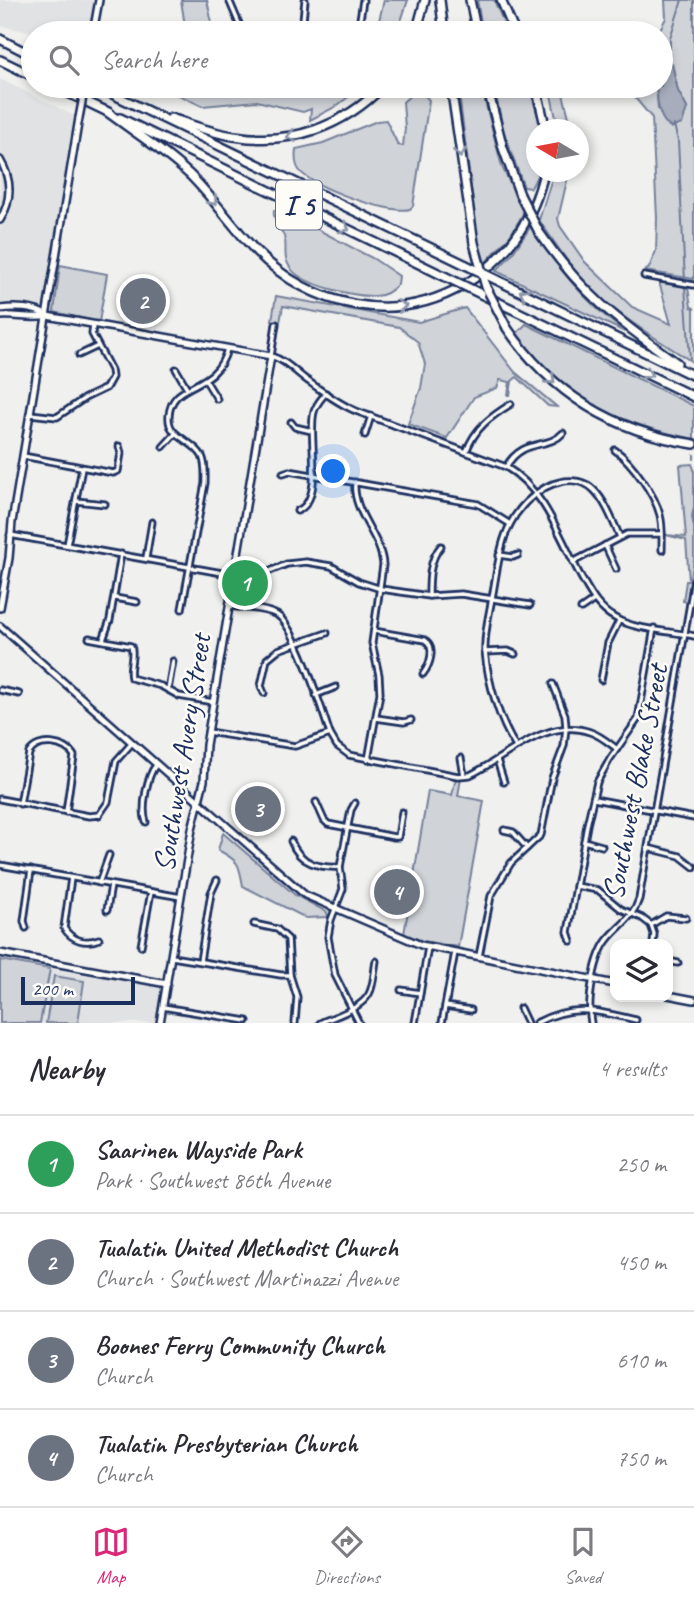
<!DOCTYPE html>
<html lang="en">
<head>
<meta charset="utf-8">
<style>
	body { margin:0; font-family:Caveat,sans-serif; background:#f2f2f3; color:#2b2b33 }
	.controls { position:absolute; right:21px; bottom:21px; display:grid; overflow:hidden; border-radius:14px; box-shadow:0 4px 10px #0003 }
	.controls button { width:63px; height:63px; display:grid; place-items:center; padding:0; border:0; border-bottom:2px solid #e1e1e2; background:#fff; color:#2b2b33; font:35px sans-serif }
	.compass { position:absolute; left:526px; top:119px; width:63px; height:63px; border-radius:50%; background:#fff; box-shadow:0 4px 10px #0003; rotate:280deg }
	.scale { position:absolute; left:21px; bottom:18px; width:114px; box-sizing:border-box; padding-left:7px; border:4px solid #1b2f5e; border-top:0; font-size:19px; line-height:24px; white-space:nowrap; color:#1b2f5e; -webkit-text-stroke:5px #fdfcf7; paint-order:stroke }
	.you { position:absolute; left:334px; top:472px; width:24px; height:24px; margin:-18px; border:5px solid #fff; border-radius:50%; background:#1a73e8; box-shadow:0 0 0 10px #1a73e833 }
	.badge { display:grid; place-items:center; width:46px; height:46px; border-radius:50%; background:#db2777; color:#fff; font-size:23px; font-weight:700 }
	.pin { position:absolute; translate:-50% -50%; border:4px solid #fff; box-shadow:0 2px 7px #0006 }
	.list { margin:0; padding:0; list-style:none }
	h2 { display:flex; justify-content:space-between; align-items:center; height:91px; margin:0; padding:0 28px; font-size:30px }
	h2 small { font-size:23px; font-weight:400; color:#7c7c81 }
	.list li { display:grid; grid-template-columns:46px 1fr auto; gap:21px; align-items:center; box-sizing:border-box; height:98px; padding:0 28px; border-top:2px solid #e1e1e2 }
	.list b { display:block; font-size:26px; white-space:nowrap }
	.list p { margin:0; font-size:23px; white-space:nowrap; color:#7c7c81 }
	.list em { font-size:23px; font-style:normal; color:#7c7c81 }
	.icon { flex:none; width:38px; height:38px; fill:none; stroke:currentColor; stroke-width:2; stroke-linecap:round; stroke-linejoin:round }
	.map { position:relative; flex:none; width:694px; height:1023px; overflow:hidden }
	.search { position:absolute; background:#fff; box-shadow:0 4px 10px #0003; left:21px; right:21px; top:21px; height:77px; display:flex; align-items:center; gap:18px; box-sizing:border-box; padding:0 24px; border-radius:38px; color:#7c7c81; font-size:26px }
	.sheet { height:483px; background:#fff }
	nav { display:flex; justify-content:space-around; align-items:center; box-sizing:border-box; height:98px; border-top:2px solid #e1e1e2; background:#fff; font-size:19px; color:#7c7c81 }
	nav a { display:grid; justify-items:center; gap:4px }
	nav .on { color:#db2777 }
	.map>svg:first-child { display:block }
</style>
</head>
<body>
<div class="map">
<svg width="694" height="1023" viewBox="0 0 694 1023">
	<rect width="100%" height="100%" fill="#f0f0ee"/>
	<filter id="ink" filterUnits="userSpaceOnUse"><feTurbulence type="fractalNoise" baseFrequency=".0143" numOctaves="2"/><feDisplacementMap in="SourceGraphic" scale="14" xChannelSelector="R" yChannelSelector="G"/><feConvolveMatrix kernelMatrix="1 2 1 2 8 2 1 2 1" color-interpolation-filters="sRGB"/></filter>
	<g filter="url(#ink)">
		<g fill="#e0e2e3">
			<polygon points="0,0 95,0 88,33 37,33 0,26"/>
			<polygon points="0,79 75,116 43,305 40,308 0,303"/>
			<polygon points="50,969 158,987 161,992 155,1023 40,1023"/>
		</g>
		<g fill="#d0d3d8" stroke="#76819b" stroke-width="2">
			<polygon points="181,0 207,0 214,33 186,33"/>
			<polygon points="384,0 408,0 397,33 376,33"/>
			<polygon points="477,0 494,0 508,33 483,33"/>
			<polygon points="665,0 694,0 694,279 645,271 649,268 656,251 657,218 652,118 636,99 632,86 656,86 658,109 687,108 678,91 672,64 661,62 663,41 658,33 666,18"/>
			<polygon points="160,86 363,86 335,107 310,120 311,109 303,112 257,101 202,106"/>
			<polygon points="458,86 481,86 502,167 524,212 510,236 485,263 478,242"/>
			<polygon points="494,86 529,86 541,127 541,129 536,130 538,174 531,188 524,187 504,133"/>
			<polygon points="549,86 561,86 572,129 556,129 556,118"/>
			<path d="M415,91H421L429,100L413,206L410,209C391,215 311,187 299,170C295,164 295,156 296,149L323,143L377,121L386,120L398,145L403,146L405,128L403,102Z"/>
			<path d="M554,172H569L558,219L560,226L585,262L632,307L671,324L659,282L688,287L691,307L694,308V363C659,340 622,319 592,290C571,269 556,244 539,220Z"/>
			<path d="M274,210H281L374,259L399,276L398,284C392,291 384,296 375,296C356,297 304,285 292,270C282,258 287,252 285,240C283,229 272,221 274,210Z"/>
			<path d="M531,226C561,272 581,298 625,332L496,271L512,254Z"/>
			<polygon points="60,265 107,274 99,322 54,312"/>
			<polygon points="276,296 419,322 465,308 515,372 557,407 548,406 517,377 512,381 510,395 508,395 510,382 500,380 497,388 474,397 447,438 408,424 421,388 425,364 418,342 399,327 283,306 280,322 272,320"/>
			<path d="M526,324L694,406V439C634,427 583,409 540,363C531,354 524,343 517,333Z"/>
			<polygon points="692,464 694,469 694,559 687,602 683,601 686,581 689,581 686,540 666,535 686,537 680,465"/>
			<polygon points="456,778 461,778 458,796 484,801 458,947 423,941 404,934 428,791 452,795"/>
			<path d="M223,833L295,895L327,912L328,917L306,918L243,886C239,863 239,861 218,850Z"/>
			<polygon points="0,960 50,969 40,1023 0,1023"/>
			<polygon points="54,976 84,981 78,1023 46,1023"/>
		</g>
		<path fill="#a7adbd" stroke="#6f7b97" stroke-width="2" d="M661,62L672,64L678,91L687,108L682,124L671,128C657,118 658,101 656,86H661Z"/>
		<g fill="none" stroke-linecap="round" stroke-linejoin="round">
			<g stroke="#6f7b97" stroke-width="2">
				<polyline points="670,64 670,38 682,0"/>
				<polyline points="674,125 678,141 685,281"/>
				<polyline points="685,287 690,359"/>
				<polyline points="694,455 694,459"/>
				<polyline points="694,507 692,517 694,527"/>
			</g>
			<g stroke="#1b2f5e" stroke-width="9">
				<g id="street">
					<polyline points="229,0 243,33"/>
					<polyline points="305,0 303,20 310,33"/>
					<polyline points="354,33 359,26 363,0"/>
					<polyline points="644,276 694,285"/>
					<path d="M276,324L271,356C287,361 294,371 308,381C323,392 339,404 356,411L506,467C545,490 560,538 581,577C590,593 598,609 615,618C634,630 671,631 694,636"/>
					<polyline points="79,355 98,346"/>
					<polyline points="176,369 187,388"/>
					<polyline points="206,381 217,399"/>
					<polyline points="30,414 57,417 85,398 106,388 112,377 111,370 92,334 93,325"/>
					<polyline points="291,422 295,427 312,431"/>
					<polyline points="365,435 371,416"/>
					<polyline points="163,447 175,434"/>
					<path d="M615,450C632,462 655,495 660,515C663,526 662,539 662,550"/>
					<path d="M466,452C475,428 490,417 511,404"/>
					<polyline points="23,456 113,473 118,471 121,453 119,446"/>
					<path d="M506,467C523,437 548,450 563,433"/>
					<polyline points="283,473 289,471 478,504 510,524"/>
					<path d="M355,482C352,513 381,535 383,565L372,643L379,675L380,693L368,760"/>
					<polyline points="76,501 105,504"/>
					<path d="M297,511C326,500 307,435 314,412C316,404 321,399 326,393"/>
					<polyline points="10,535 239,576 260,575 287,564 306,562 331,566 359,582 381,589 429,596 461,594 530,605"/>
					<polyline points="67,545 82,468"/>
					<polyline points="605,545 616,569"/>
					<polyline points="499,555 513,557 518,555"/>
					<polyline points="146,558 152,522"/>
					<polyline points="573,562 627,534 662,534"/>
					<path d="M429,596C429,579 429,560 441,546"/>
					<polyline points="115,598 137,602"/>
					<path d="M229,606C244,608 264,608 277,615C296,626 322,710 330,734"/>
					<path d="M182,609L205,483C205,474 206,464 202,456C193,439 167,438 169,416C171,379 216,393 227,349"/>
					<polyline points="581,609 594,600"/>
					<path d="M374,631L425,640C436,647 430,665 423,674"/>
					<path d="M89,638L131,646C135,656 128,667 131,678L161,686L179,696L213,702"/>
					<polyline points="103,640 110,620 121,554"/>
					<polyline points="485,652 508,651 515,654"/>
					<polyline points="601,680 608,643 619,621"/>
					<polyline points="0,690 19,694"/>
					<polyline points="168,690 173,661"/>
					<polyline points="264,693 261,686 267,659 278,650 327,633"/>
					<polyline points="316,695 336,687"/>
					<polyline points="376,718 404,722 411,720"/>
					<path d="M208,732L295,746L330,734L337,746L349,755L458,776L470,775C506,758 547,716 590,732C600,735 609,743 617,749"/>
					<path d="M516,747C499,720 488,683 485,651C484,633 489,616 492,598C499,561 500,523 532,497C540,490 549,484 560,482C572,479 585,481 594,490C606,502 613,522 620,537"/>
					<polyline points="461,758 464,775"/>
					<polyline points="497,760 504,782"/>
					<polyline points="0,799 89,816 99,815 108,802 116,761 132,743"/>
					<polyline points="594,799 694,818"/>
					<polyline points="316,802 324,820 328,824 394,837 398,837 402,812"/>
					<polyline points="355,803 351,810 340,867 343,889 331,920 328,937 335,975 359,1023"/>
					<path d="M20,804L29,753C38,738 66,742 74,756L66,812"/>
					<path d="M146,822C141,808 147,776 156,765"/>
					<polyline points="504,830 513,832 527,848"/>
					<path d="M291,841C300,864 319,868 340,867"/>
					<polyline points="584,841 602,846"/>
					<polyline points="648,848 680,856 694,867"/>
					<polyline points="0,865 181,897"/>
					<path d="M71,878L64,928C72,941 86,944 99,939"/>
					<polyline points="99,883 109,855"/>
					<polyline points="576,886 598,890 621,909 642,918 651,925"/>
					<polyline points="107,910 111,885"/>
					<polyline points="254,924 277,929 288,939 290,975 297,997 295,1023"/>
					<polyline points="651,925 666,916 686,918"/>
					<polyline points="651,925 654,934 653,944"/>
					<polyline points="26,928 24,921 31,870"/>
					<polyline points="571,941 568,932 587,825 597,782 610,759 638,719 654,628"/>
					<polyline points="141,946 151,892"/>
					<polyline points="479,956 491,896 511,863 541,835 552,778 564,746 566,728 565,715 553,684"/>
					<polyline points="172,957 281,975 290,975"/>
					<polyline points="200,961 211,893 217,880"/>
					<polyline points="668,961 678,963"/>
					<polyline points="401,990 420,993"/>
					<polyline points="445,1006 471,1010"/>
					<polyline points="163,1007 247,1021"/>
					<polyline points="520,1008 527,1023"/>
					<path d="M320,1023C335,1016 361,1009 369,994C374,985 374,971 376,961"/>
					<polyline points="415,1023 428,947"/>
					<polyline points="442,1023 455,952"/>
					<path d="M536,1023C574,1003 597,1011 636,1020"/>
					<path d="M591,1023C587,1002 594,955 609,938C621,924 633,918 639,899L694,580"/>
				</g>
			</g>
			<g stroke="#1b2f5e" stroke-width="10">
				<g id="secondary">
					<polyline points="93,33 99,0"/>
					<path d="M0,160C12,180 12,200 0,220"/>
					<path d="M0,309C14,307 35,307 47,316"/>
					<path d="M0,316C15,314 32,320 47,316L271,356L206,745L204,781L192,829L160,1023"/>
					<polyline points="0,608 9,558 12,522 79,118"/>
					<polyline points="0,626 305,895 421,945 615,984"/>
					<polyline points="0,953 167,984"/>
					<polyline points="668,995 694,1000"/>
				</g>
			</g>
			<g stroke="#1b2f5e" stroke-width="12">
				<g id="highway">
					<polyline points="440,0 444,33"/>
					<polyline points="470,0 477,33"/>
					<polyline points="501,0 515,33"/>
					<polyline points="416,33 425,0"/>
					<polyline points="0,39 33,56"/>
					<polyline points="0,60 33,76"/>
					<polyline points="54,86 110,113"/>
					<polyline points="96,86 466,265"/>
					<polyline points="451,86 474,243"/>
					<polyline points="487,86 503,148 520,195"/>
					<polyline points="536,86 546,130"/>
					<path d="M106,111C134,132 165,151 190,175C214,199 233,227 256,251C311,307 394,326 464,285C506,260 534,219 544,172"/>
					<polyline points="120,118 446,277"/>
					<path d="M171,118C192,125 212,133 234,136C291,146 344,126 383,86"/>
					<path d="M539,232C581,293 618,321 677,363"/>
					<polyline points="499,281 694,376"/>
					<polyline points="481,294 694,397"/>
					<path d="M507,328C552,394 615,432 694,444"/>
				</g>
			</g>
			<use href="#street" stroke="#fdfcf7" stroke-width="3.5"/>
			<use href="#secondary" stroke="#fdfcf7" stroke-width="5"/>
			<use href="#highway" stroke="#fdfcf7" stroke-width="7"/>
			<g stroke="#1b2f5e" stroke-width="10" stroke-linecap="butt">
				<polyline id="secondary-bridge" points="79,118 85,86"/>
			</g>
			<g stroke="#1b2f5e" stroke-width="12" stroke-linecap="butt">
				<g id="highway-bridge">
					<polyline points="520,195 539,232"/>
					<polyline points="474,243 486,287 507,328"/>
					<polyline points="466,265 499,281"/>
					<polyline points="446,277 481,294"/>
				</g>
			</g>
			<use href="#secondary-bridge" stroke="#fdfcf7" stroke-width="5"/>
			<use href="#highway-bridge" stroke="#fdfcf7" stroke-width="7"/>
		</g>
		<defs><path id="oneway-chevron" d="M-2-3.5L2.5 0L-2 3.5" fill="none" stroke-width="1.6" stroke-linecap="round" stroke-linejoin="round" transform="scale(1.75)"/></defs>
		<g stroke="#8c96aa">
			<use href="#oneway-chevron" transform="translate(291 136) rotate(170)"/>
			<use href="#oneway-chevron" transform="translate(460 153) rotate(83)"/>
			<use href="#oneway-chevron" transform="translate(213 201) rotate(49)"/>
			<use href="#oneway-chevron" transform="translate(345 228) rotate(26)"/>
			<use href="#oneway-chevron" transform="translate(524 293) rotate(-154)"/>
			<use href="#oneway-chevron" transform="translate(402 306) rotate(-7)"/>
			<use href="#oneway-chevron" transform="translate(648 374) rotate(26)"/>
			<use href="#oneway-chevron" transform="translate(551 380) rotate(42)"/>
		</g>
	</g>
	<g text-anchor="middle" stroke-width="5" stroke-linejoin="round" paint-order="stroke">
		<rect fill="#fdfcf7" stroke="#5f6c8c" stroke-width="2" x="276" y="180.5" width="46" height="49" rx="5"/>
		<g font-size="28" font-weight="bold" fill="#1b2f5e">
			<text x="299" y="215">I 5</text>
		</g>
		<g font-size="30" fill="#1b2f5e" stroke="#fdfcf7">
			<text transform="translate(182 753) rotate(-81)" y="10">Southwest Avery Street</text>
			<text transform="translate(635 782) rotate(-79)" y="10">Southwest Blake Street</text>
		</g>
	</g>
</svg>
<div class="controls">
<button><svg class="icon" aria-label="layers" viewBox="0 0 24 24"><path d="M12 4l9 5-9 5-9-5zM3 14l9 5 9-5"/></svg></button>
</div>
<svg class="compass" viewBox="-18 -18 36 36"><path d="M0-13l5 13h-10z" fill="#e53935"/><path d="M0 13l5-13h-10z" fill="#7c7c81"/></svg>
<div class="scale">200 m</div>
<div class="you"></div>
<div class="pin badge" style="left:245px;top:583px;background:#2e9e5b">1</div>
<div class="pin badge" style="left:143px;top:301px;background:#6b7280">2</div>
<div class="pin badge" style="left:258px;top:809px;background:#6b7280">3</div>
<div class="pin badge" style="left:397px;top:892px;background:#6b7280">4</div>
<div class="search"><svg class="icon" aria-label="search" viewBox="0 0 24 24"><circle cx="10" cy="10" r="6"/><path d="M15 15l6 6"/></svg>Search here</div>
</div>
<section class="sheet">
<h2>Nearby<small>4 results</small></h2>
<ul class="list">
<li><span class="badge" style="background:#2e9e5b">1</span><div><b>Saarinen Wayside Park</b><p>Park · Southwest 86th Avenue</p></div><em>250 m</em></li>
<li><span class="badge" style="background:#6b7280">2</span><div><b>Tualatin United Methodist Church</b><p>Church · Southwest Martinazzi Avenue</p></div><em>450 m</em></li>
<li><span class="badge" style="background:#6b7280">3</span><div><b>Boones Ferry Community Church</b><p>Church</p></div><em>610 m</em></li>
<li><span class="badge" style="background:#6b7280">4</span><div><b>Tualatin Presbyterian Church</b><p>Church</p></div><em>750 m</em></li>
</ul>
</section>
<nav>
<a class="on"><svg class="icon" aria-label="map" viewBox="0 0 24 24"><path d="M3 6l6-2 6 2 6-2v14l-6 2-6-2-6 2zM9 4v14M15 6v14"/></svg>Map</a>
<a><svg class="icon" aria-label="directions" viewBox="0 0 24 24"><path d="M12 3l9 9-9 9-9-9zM9 14v-3h6M13 9l2 2-2 2"/></svg>Directions</a>
<a><svg class="icon" aria-label="saved" viewBox="0 0 24 24"><path d="M7 4h10v16l-5-4-5 4z"/></svg>Saved</a>
</nav>
</body>
</html>
